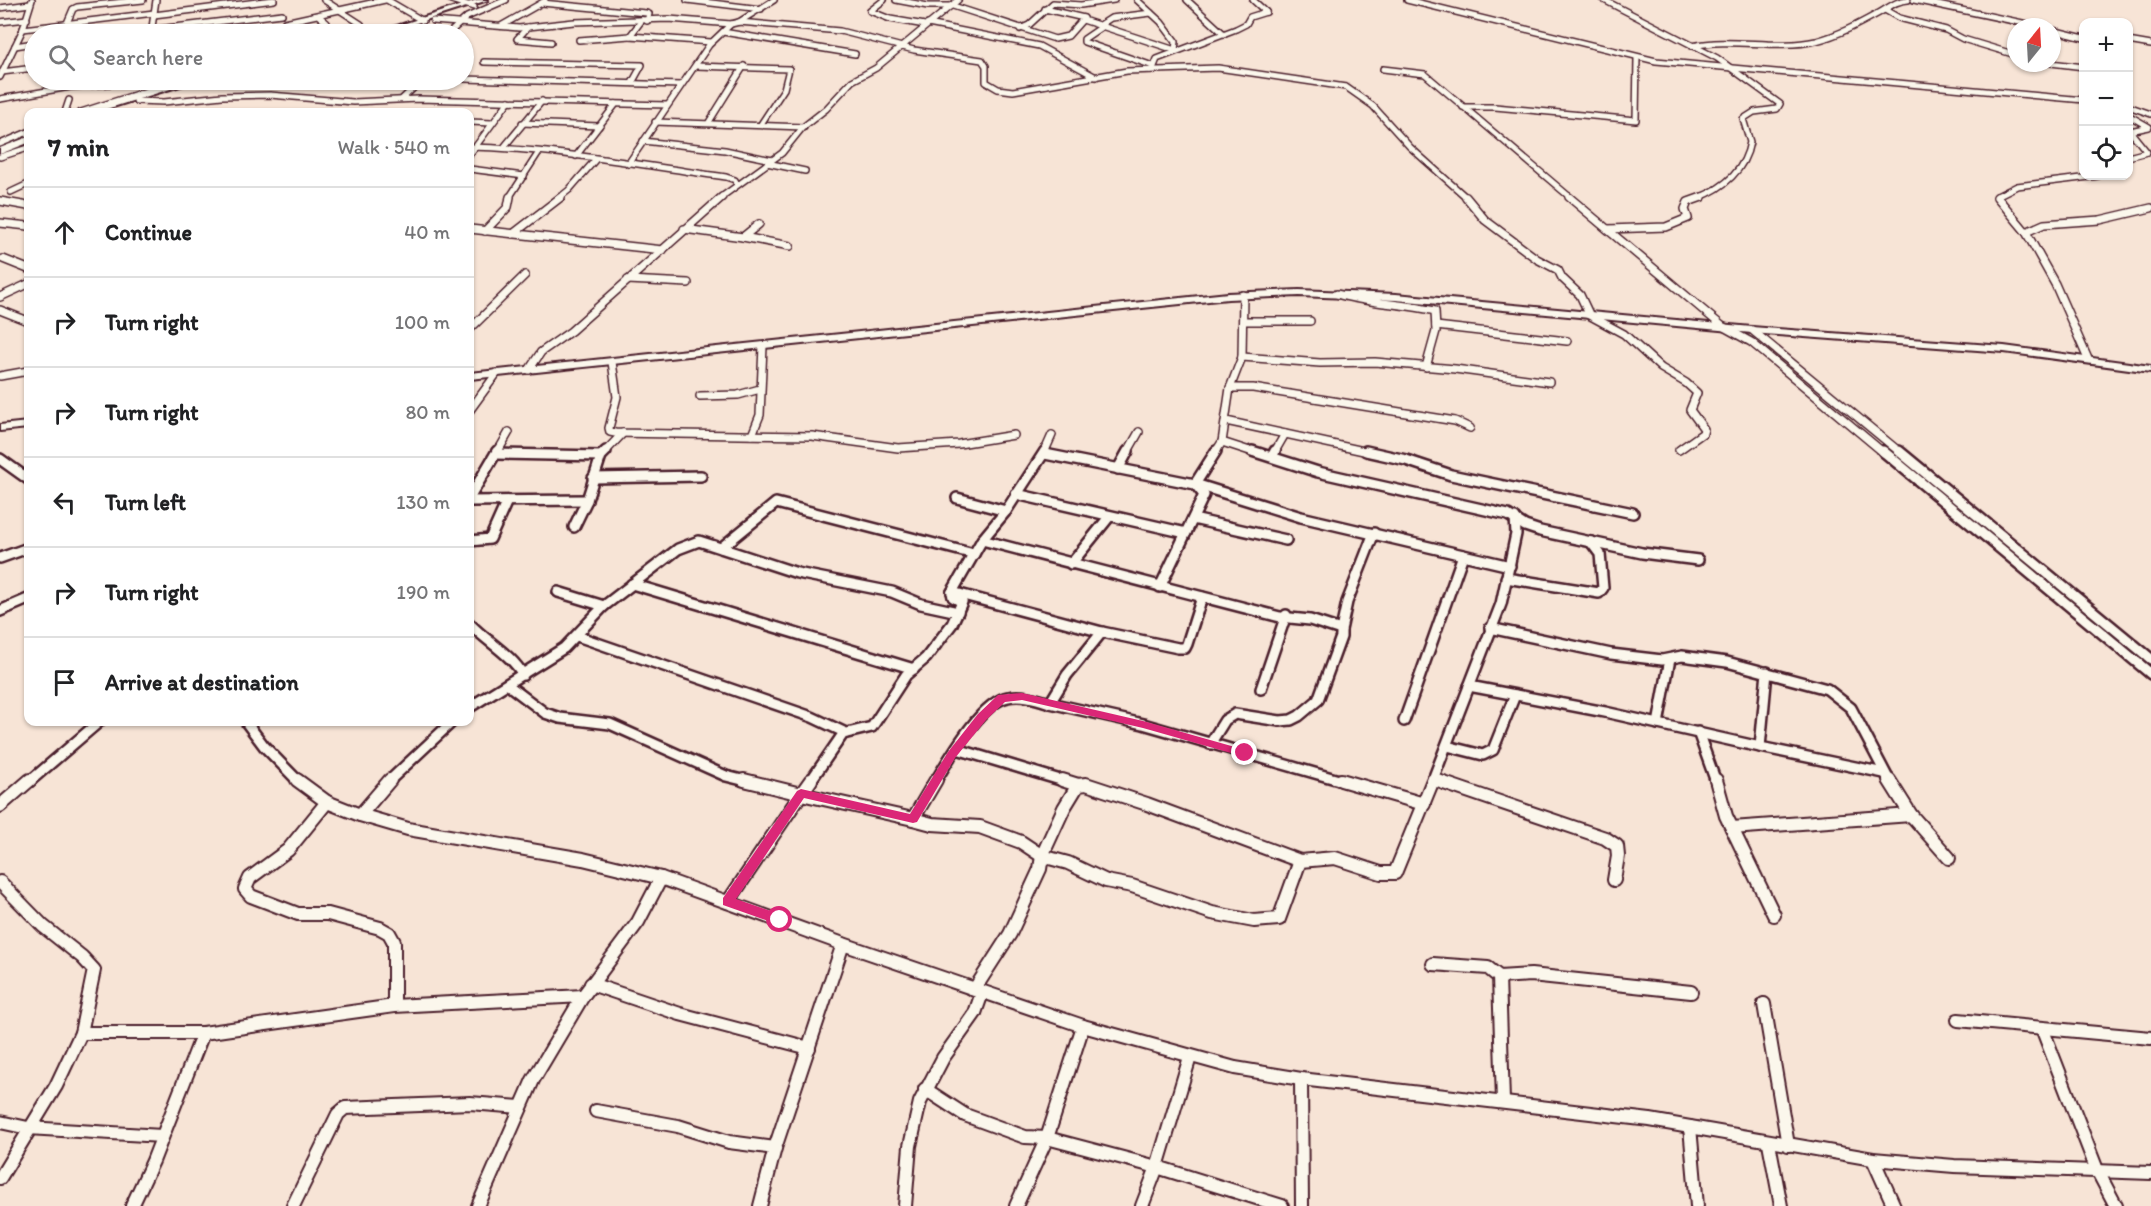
<!DOCTYPE html>
<html lang="en">
<head>
<meta charset="utf-8">
<style>
	body { margin:0; font-family:Itim,sans-serif; background:#f6f6f6; color:#202124 }
	.controls { position:absolute; right:18px; top:18px; display:grid; overflow:hidden; border-radius:12px; box-shadow:0 2px 4px #0004 }
	.controls button { width:54px; height:54px; display:grid; place-items:center; padding:0; border:0; border-bottom:2px solid #e0e0e0; background:#fff; color:#202124; font:30px sans-serif }
	.compass { position:absolute; left:2007px; top:18px; width:54px; height:54px; border-radius:50%; background:#fff; box-shadow:0 2px 4px #0004; rotate:18deg }
	.stop { position:absolute; width:18px; height:18px; margin:-14px; border:4px solid #db2777; border-radius:50%; background:#fff }
	.stop.end { background:#db2777; border-color:#fff; box-shadow:0 2px 6px #0008 }
	.list { margin:0; padding:0; list-style:none }
	h2 { display:flex; justify-content:space-between; align-items:center; height:78px; margin:0; padding:0 24px; font-size:26px }
	h2 small { font-size:20px; font-weight:400; color:#757577 }
	.list li { display:grid; grid-template-columns:39px 1fr auto; gap:18px; align-items:center; box-sizing:border-box; height:90px; padding:0 24px; border-top:2px solid #e0e0e0 }
	.list b { display:block; font-size:22px; white-space:nowrap }
	.list em { font-size:20px; font-style:normal; color:#757577 }
	.icon { flex:none; width:33px; height:33px; fill:none; stroke:currentColor; stroke-width:2; stroke-linecap:round; stroke-linejoin:round }
	.map { position:relative; flex:none; width:2151px; height:1206px; overflow:hidden }
	.search { position:absolute; background:#fff; box-shadow:0 2px 4px #0004; left:24px; top:24px; width:450px; height:66px; display:flex; align-items:center; gap:15px; box-sizing:border-box; padding:0 21px; border-radius:33px; color:#757577; font-size:22px }
	.panel { position:absolute; background:#fff; box-shadow:0 2px 4px #0004; left:24px; top:108px; width:450px; height:618px; border-radius:12px }
	.map>svg:first-child { display:block }
</style>
</head>
<body>
<div class="map">
<svg width="2151" height="1206" viewBox="0 0 2151 1206">
	<rect width="100%" height="100%" fill="#f7e4d6"/>
	<filter id="ink" filterUnits="userSpaceOnUse"><feTurbulence type="fractalNoise" baseFrequency=".0167" numOctaves="2"/><feDisplacementMap in="SourceGraphic" scale="12" xChannelSelector="R" yChannelSelector="G"/><feConvolveMatrix kernelMatrix="1 2 1 2 8 2 1 2 1" color-interpolation-filters="sRGB"/></filter>
	<g filter="url(#ink)">
		<g fill="none" stroke-linecap="round" stroke-linejoin="round">
			<g stroke="#4a1f2b" stroke-width="8">
				<g id="minor-far3">
					<polyline points="324,0 361,24"/>
					<polyline points="387,0 423,21"/>
					<polyline points="451,0 474,7"/>
					<polyline points="687,0 761,9"/>
					<polyline points="884,0 870,11 890,19 925,25"/>
					<polyline points="896,0 928,6 953,6 1055,39 1068,36 1084,18 1045,9"/>
					<polyline points="1187,0 1224,34"/>
					<polyline points="1253,0 1266,12"/>
					<polyline points="1407,0 1656,61 2084,100"/>
					<path d="M1604,0L1717,58L1780,104L1777,109L1754,112L1743,119L1750,142C1745,170 1724,188 1698,198"/>
					<polyline points="1914,0 2042,27"/>
					<polyline points="542,3 646,13 649,14 647,21"/>
					<polyline points="0,8 30,4"/>
					<polyline points="1885,10 1899,18 1946,30 1963,39 2016,55"/>
					<polyline points="154,15 274,0"/>
					<polyline points="319,16 327,23 327,34"/>
					<polyline points="642,20 630,36 711,42"/>
					<polyline points="1083,20 1175,50 1176,42 1161,22 1137,0"/>
					<polyline points="433,21 519,28 574,22 669,19 731,24 739,22 840,31 914,50 982,60 986,66 986,82 998,89 1013,91 1127,71 1218,68 1346,87 1373,106 1410,147 1467,198"/>
					<polyline points="0,22 27,19"/>
					<polyline points="285,22 385,0"/>
					<polyline points="739,22 774,0"/>
					<polyline points="67,23 73,9 77,7 143,0"/>
					<polyline points="928,24 1039,46 1096,77"/>
					<polyline points="1100,25 1111,18 1151,13"/>
					<polyline points="501,26 545,1"/>
					<polyline points="1103,26 1084,39 1084,42 1153,66"/>
					<polyline points="528,27 517,39 551,42"/>
					<polyline points="23,29 154,13"/>
					<polyline points="1020,29 1029,25 1053,3 1081,5 1114,0"/>
					<polyline points="2052,30 2084,38"/>
					<polyline points="723,32 855,54"/>
					<polyline points="117,34 282,14"/>
					<polyline points="151,34 156,0"/>
					<polyline points="238,34 280,29"/>
					<polyline points="448,34 467,17 506,0"/>
					<polyline points="579,40 630,36"/>
					<polyline points="2128,41 2151,45"/>
					<polyline points="15,46 34,43"/>
					<path d="M1692,46C1733,37 1775,50 1816,41C1839,35 1859,24 1879,13C1890,7 1895,1 1908,0"/>
					<polyline points="484,62 642,65 632,83"/>
					<polyline points="2051,63 2084,67"/>
					<polyline points="696,66 789,69 784,89 761,124"/>
					<polyline points="1383,69 1425,74 1571,198"/>
					<polyline points="1150,70 1153,69 1157,59 1236,29 1246,24 1250,17 1266,12"/>
					<polyline points="2,72 34,68"/>
					<polyline points="0,77 23,29 32,0"/>
					<polyline points="464,79 681,85"/>
					<polyline points="0,99 70,87 158,80"/>
					<polyline points="402,99 422,80"/>
					<polyline points="136,101 164,102 222,96 270,95 353,102 418,99 667,105"/>
					<polyline points="2128,106 2151,114"/>
					<polyline points="1463,107 1495,107 1636,120 1637,58"/>
					<polyline points="65,112 69,100"/>
					<polyline points="81,112 181,80"/>
					<polyline points="2128,115 2149,127 2130,131 2147,152 2128,157"/>
					<polyline points="470,122 492,123"/>
					<polyline points="655,122 804,127"/>
					<polyline points="709,122 744,66"/>
					<polyline points="522,123 599,126"/>
					<polyline points="643,141 725,150 772,160"/>
					<polyline points="0,144 28,132"/>
					<path d="M470,147C556,149 641,165 726,177L735,180L737,184"/>
					<polyline points="504,147 542,101"/>
					<polyline points="470,154 509,101"/>
					<polyline points="576,156 616,104"/>
					<polyline points="0,157 28,148"/>
					<polyline points="767,163 805,171"/>
					<polyline points="628,164 709,45 731,24"/>
					<polyline points="470,169 524,176"/>
					<polyline points="11,192 28,184"/>
					<polyline points="509,198 539,152"/>
					<polyline points="559,198 569,190 596,159"/>
					<polyline points="720,198 782,153 803,127 826,109 852,81 876,68 958,0"/>
					<polyline points="1999,198 1997,196 2017,186 2098,176"/>
				</g>
			</g>
			<g stroke="#4a1f2b" stroke-width="10">
				<g id="minor-far2">
					<polyline points="1466,197 1485,220 1537,259 1558,270 1562,278 1580,295 1589,314"/>
					<polyline points="1569,197 1722,326 1751,342 1884,453"/>
					<polyline points="1997,197 2026,232 2055,284 2088,359"/>
					<polyline points="0,201 28,206"/>
					<polyline points="0,223 28,226"/>
					<polyline points="470,229 663,250"/>
					<polyline points="684,229 743,237 759,224"/>
					<polyline points="1608,229 1666,227 1688,218 1685,209 1688,202 1702,197"/>
					<polyline points="485,231 508,207 510,197"/>
					<polyline points="2026,232 2044,224 2100,220 2151,208"/>
					<polyline points="513,234 561,197"/>
					<polyline points="743,237 790,246"/>
					<polyline points="3,259 28,269"/>
					<polyline points="628,280 688,283"/>
					<path d="M1337,294C1369,304 1402,303 1435,311L1436,331L1426,367"/>
					<polyline points="1243,295 1242,357 1230,388 1222,442 1256,453"/>
					<polyline points="0,297 28,284"/>
					<polyline points="0,310 28,321"/>
					<polyline points="1587,314 1624,334 1661,368 1686,383 1697,393 1690,410 1704,429 1703,433 1679,450"/>
					<polyline points="1243,321 1310,321"/>
					<polyline points="1436,326 1567,341"/>
					<polyline points="470,329 525,275"/>
					<polyline points="1752,330 1901,453"/>
					<polyline points="1242,357 1320,363 1375,362 1455,369 1549,382"/>
					<polyline points="612,362 617,397 609,428 610,432 615,433 812,436 898,448 959,444 1014,435"/>
					<polyline points="529,370 541,352 571,331 722,197"/>
					<polyline points="0,376 28,371"/>
					<polyline points="1230,388 1253,388 1455,421 1470,428"/>
					<polyline points="700,396 738,395 760,389"/>
					<polyline points="470,410 497,373"/>
					<polyline points="1226,421 1373,453"/>
					<polyline points="752,435 760,415 763,346"/>
					<polyline points="497,453 509,432"/>
					<polyline points="604,453 623,433"/>
					<polyline points="1044,453 1052,435"/>
					<polyline points="1127,453 1139,432"/>
					<polyline points="1215,453 1222,442"/>
					<polyline points="1274,453 1285,434"/>
				</g>
			</g>
			<g stroke="#4a1f2b" stroke-width="14">
				<g id="minor-far1">
					<polyline points="1252,451 1318,472 1508,515 1525,526 1540,531 1642,553 1698,560"/>
					<polyline points="1366,451 1406,460 1451,475 1633,513"/>
					<polyline points="1883,451 2151,674"/>
					<polyline points="1899,451 2151,659"/>
					<polyline points="496,454 601,456"/>
					<polyline points="1045,454 1195,484 1301,517 1510,566"/>
					<polyline points="1272,457 1275,451"/>
					<polyline points="0,459 28,479"/>
					<polyline points="1118,469 1128,451"/>
					<polyline points="593,478 701,476"/>
					<polyline points="1016,494 1186,533"/>
					<polyline points="470,497 497,451"/>
					<polyline points="957,498 1006,511"/>
					<polyline points="470,501 587,500"/>
					<polyline points="1193,519 1286,540"/>
					<polyline points="574,527 587,500 601,456 606,451"/>
					<polyline points="982,540 1280,617 1310,620 1341,630 1341,637 1318,700 1299,716 1291,720 1280,721 1235,714 1225,720 1210,744"/>
					<polyline points="470,541 490,539 507,501"/>
					<polyline points="721,548 776,503 974,554"/>
					<polyline points="0,558 28,548"/>
					<polyline points="1071,564 1109,517"/>
					<polyline points="1506,578 1599,593 1603,588 1600,554 1591,542"/>
					<polyline points="632,584 914,669"/>
					<polyline points="1160,587 1204,495 1195,484 1216,451"/>
					<polyline points="952,592 1102,632 1178,648 1185,648 1187,644 1202,597"/>
					<polyline points="952,592 982,540 1006,511 1045,451"/>
					<polyline points="604,606 678,549 699,541 797,573 892,592 921,604 958,612"/>
					<polyline points="0,611 28,599"/>
					<path d="M470,624C486,641 512,655 523,675"/>
					<polyline points="1490,628 1611,654 1662,660 1682,656 1727,662 1827,689 1851,708 1890,782"/>
					<polyline points="1341,630 1347,602 1374,533"/>
					<polyline points="1102,632 1067,675 1050,703 1143,724 1346,782"/>
					<polyline points="577,636 812,717 846,733"/>
					<polyline points="508,685 545,713 560,718 610,724 726,776 750,782"/>
					<polyline points="1469,686 1605,712 1760,747 1767,672"/>
					<polyline points="1261,689 1286,615"/>
					<polyline points="470,707 564,648 604,606 558,592"/>
					<polyline points="1404,721 1463,555"/>
					<polyline points="246,722 264,746 299,782"/>
					<polyline points="1658,724 1670,659"/>
					<polyline points="1698,732 1716,782"/>
					<polyline points="1447,746 1483,755 1493,750 1515,695"/>
					<polyline points="1760,747 1884,773"/>
					<polyline points="957,749 1067,782"/>
					<polyline points="1434,780 1439,782"/>
					<polyline points="29,782 99,722"/>
					<polyline points="388,782 452,722"/>
					<polyline points="810,782 843,734 872,727 906,675 926,658 952,624 962,602 953,597 952,592"/>
					<path d="M935,782C949,759 981,702 1008,697C1022,694 1037,699 1050,703"/>
					<polyline points="1432,782 1501,604 1516,534 1515,518"/>
				</g>
			</g>
			<g stroke="#4a1f2b" stroke-width="16">
				<g id="minor">
					<polyline points="297,780 327,802 360,815 408,829 583,859 661,878 843,944 1083,1026 1235,1068 1301,1079 1650,1120 1873,1159 1954,1166 2151,1173"/>
					<polyline points="744,780 801,794 811,780"/>
					<polyline points="1062,780 1078,785"/>
					<polyline points="1341,780 1424,804"/>
					<polyline points="1435,780 1605,838 1617,846 1618,856 1614,880"/>
					<polyline points="1716,780 1726,816 1774,915"/>
					<polyline points="1889,780 1911,815 1949,858"/>
					<polyline points="327,802 288,850 250,878 245,889 251,896 298,914 328,914 380,928 389,933 394,942 394,1006"/>
					<polyline points="0,806 30,780"/>
					<polyline points="360,815 390,780"/>
					<polyline points="913,819 932,824 980,827 1021,842 1042,856 1068,863 1106,881 1132,886 1212,913 1254,921 1279,919 1300,861 1335,858 1381,873 1395,873 1433,780"/>
					<polyline points="1732,828 1911,815"/>
					<polyline points="0,882 43,926 82,957 94,970 81,1033 56,1086 0,1178"/>
					<polyline points="728,902 801,794 913,819 936,780"/>
					<polyline points="1433,964 1488,968 1499,977 1503,1101"/>
					<polyline points="1499,977 1531,975 1691,992"/>
					<polyline points="591,984 680,1014 809,1048"/>
					<polyline points="974,990 1010,934 1040,869 1042,856 1064,808 1078,785 1086,784 1147,804 1300,861"/>
					<polyline points="1764,1004 1788,1145"/>
					<polyline points="1958,1020 2151,1038"/>
					<polyline points="2042,1028 2097,1170 2116,1206"/>
					<polyline points="81,1033 203,1033"/>
					<polyline points="1301,1079 1302,1206"/>
					<polyline points="925,1089 965,1115 1025,1137 1047,1138 1157,1167 1282,1206"/>
					<polyline points="596,1111 678,1126 729,1142 775,1148"/>
					<polyline points="0,1122 28,1128 162,1136"/>
					<polyline points="1690,1127 1697,1206"/>
					<polyline points="1769,1143 1781,1206"/>
					<polyline points="1873,1159 1894,1206"/>
					<polyline points="132,1206 153,1161 203,1033 394,1006 583,996"/>
					<polyline points="293,1206 338,1114 345,1108 470,1103 520,1107"/>
					<polyline points="478,1206 533,1080 583,996 638,922 661,878"/>
					<polyline points="760,1206 775,1148 843,944"/>
					<polyline points="905,1206 910,1146 920,1102 943,1058 975,1013 982,993"/>
					<polyline points="1016,1206 1047,1138 1083,1026"/>
					<polyline points="1142,1206 1157,1167 1190,1057"/>
				</g>
			</g>
			<g stroke="#4a1f2b" stroke-width="4">
				<g id="secondary">
					<polygon points="477,0 488,0 382,34 372,34"/>
					<polygon points="188,80 199,80 97,112 86,112"/>
					<polygon points="28,137 28,143 0,154 0,148"/>
					<polygon points="1299,290 1396,294 1752,327 2004,346 2151,366 2151,372 2004,352 1752,333 1396,300 1299,296 1228,299 470,379 470,373 1228,293"/>
					<polygon points="28,422 28,428 0,431 0,425"/>
				</g>
			</g>
			<use href="#minor-far3" stroke="#fbf7ec" stroke-width="5"/>
			<use href="#minor-far2" stroke="#fbf7ec" stroke-width="7"/>
			<use href="#minor-far1" stroke="#fbf7ec" stroke-width="9"/>
			<use href="#minor" stroke="#fbf7ec" stroke-width="12"/>
			<use href="#secondary" fill="#fbf7ec" fill-rule="evenodd"/>
		</g>
	</g>
	<polygon fill="#db2777" points="1022,693 1143,721 1249,751 1250,753 1245,757 1143,728 1022,700 1005,702 986,720 955,758 917,822 913,823 804,798 736,899 785,916 785,923 780,925 723,905 723,898 797,791 801,789 910,814 948,752 978,714 998,695"/>
</svg>
<div class="controls">
<button>+</button>
<button>−</button>
<button><svg class="icon" aria-label="locate" viewBox="0 0 24 24"><circle cx="12" cy="12" r="6"/><path d="M12 2v4M12 18v4M2 12h4M18 12h4"/></svg></button>
</div>
<svg class="compass" viewBox="-18 -18 36 36"><path d="M0-13l5 13h-10z" fill="#e53935"/><path d="M0 13l5-13h-10z" fill="#757577"/></svg>
<div class="stop" style="left:780px;top:920px"></div>
<div class="stop end" style="left:1245px;top:753px"></div>
<div class="search"><svg class="icon" aria-label="search" viewBox="0 0 24 24"><circle cx="10" cy="10" r="6"/><path d="M15 15l6 6"/></svg>Search here</div>
<section class="panel">
<h2>7 min<small>Walk · 540 m</small></h2>
<ul class="list">
<li><svg class="icon" aria-label="ahead" viewBox="0 0 24 24"><path d="M12 20V5M6 11l6-6 6 6"/></svg><div><b>Continue</b></div><em>40 m</em></li>
<li><svg class="icon" aria-label="right" viewBox="0 0 24 24"><path d="M7 20v-9h11M14 6l5 5-5 5"/></svg><div><b>Turn right</b></div><em>100 m</em></li>
<li><svg class="icon" aria-label="right" viewBox="0 0 24 24"><path d="M7 20v-9h11M14 6l5 5-5 5"/></svg><div><b>Turn right</b></div><em>80 m</em></li>
<li><svg class="icon" aria-label="left" viewBox="0 0 24 24"><path d="M17 20v-9H6M10 6l-5 5 5 5"/></svg><div><b>Turn left</b></div><em>130 m</em></li>
<li><svg class="icon" aria-label="right" viewBox="0 0 24 24"><path d="M7 20v-9h11M14 6l5 5-5 5"/></svg><div><b>Turn right</b></div><em>190 m</em></li>
<li><svg class="icon" aria-label="arrive" viewBox="0 0 24 24"><path d="M6 21V4h12l-3 4 3 4H6"/></svg><div><b>Arrive at destination</b></div></li>
</ul>
</section>
</div>
</body>
</html>
